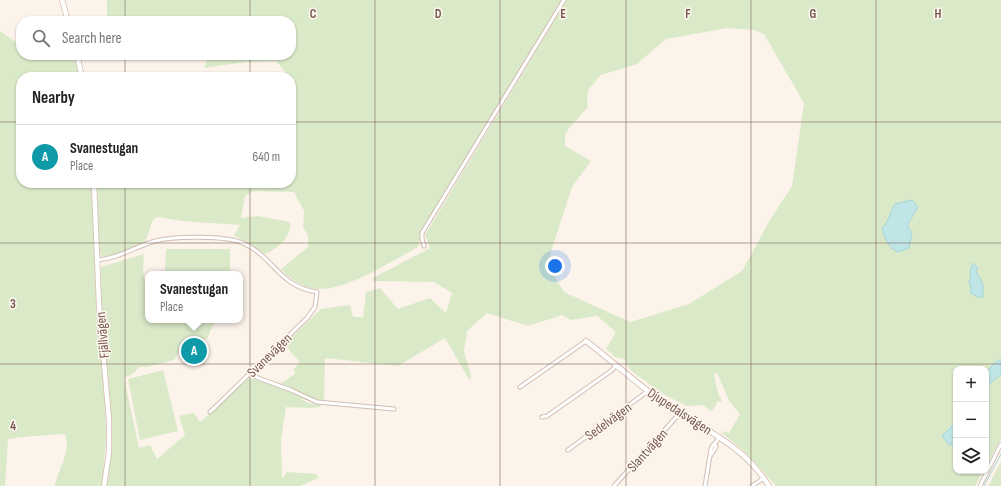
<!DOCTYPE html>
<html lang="en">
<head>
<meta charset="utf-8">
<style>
	body { margin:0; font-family:"Sofia Sans Condensed",sans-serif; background:#f2f2f2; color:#222 }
	.controls { position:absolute; right:12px; bottom:12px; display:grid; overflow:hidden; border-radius:8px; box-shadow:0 1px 3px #0004 }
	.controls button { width:36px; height:36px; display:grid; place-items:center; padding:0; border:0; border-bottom:1px solid #e0e0e0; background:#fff; color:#222; font:20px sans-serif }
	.you { position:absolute; left:555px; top:266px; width:14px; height:14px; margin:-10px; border:3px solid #fff; border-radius:50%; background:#1a73e8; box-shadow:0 0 0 6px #1a73e833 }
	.badge { display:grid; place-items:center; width:26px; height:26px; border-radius:50%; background:#e16455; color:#fff; font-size:13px; font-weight:700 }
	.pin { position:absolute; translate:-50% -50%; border:2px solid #fff; box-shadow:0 1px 4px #0006 }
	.popup { position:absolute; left:145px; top:271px; width:98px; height:52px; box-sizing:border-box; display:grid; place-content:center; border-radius:8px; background:#fff; filter:drop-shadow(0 1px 3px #0005); font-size:13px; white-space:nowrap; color:#767676 }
	.popup b { font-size:15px; color:#222 }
	.popup::after { content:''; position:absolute; left:50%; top:100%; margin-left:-8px; border:8px solid transparent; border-top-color:#fff }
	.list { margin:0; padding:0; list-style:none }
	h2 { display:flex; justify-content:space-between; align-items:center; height:52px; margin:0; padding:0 16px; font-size:17px }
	h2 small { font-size:13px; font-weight:400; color:#767676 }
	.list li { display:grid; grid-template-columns:26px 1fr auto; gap:12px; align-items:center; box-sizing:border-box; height:64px; padding:0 16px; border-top:1px solid #e0e0e0 }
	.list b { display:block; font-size:15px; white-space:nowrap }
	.list p { margin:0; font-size:13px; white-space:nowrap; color:#767676 }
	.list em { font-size:13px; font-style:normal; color:#767676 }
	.icon { flex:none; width:22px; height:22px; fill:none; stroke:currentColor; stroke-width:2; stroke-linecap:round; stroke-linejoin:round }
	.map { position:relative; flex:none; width:1001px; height:486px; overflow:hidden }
	.search { position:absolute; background:#fff; box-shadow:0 1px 3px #0004; left:16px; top:16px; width:280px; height:44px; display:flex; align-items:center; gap:10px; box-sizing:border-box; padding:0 14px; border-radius:16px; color:#767676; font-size:15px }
	.panel { position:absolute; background:#fff; box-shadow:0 1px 3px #0004; left:16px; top:72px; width:280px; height:116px; border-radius:16px }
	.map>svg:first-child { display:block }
</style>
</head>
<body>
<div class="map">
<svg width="1001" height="486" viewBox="0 0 1001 486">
	<rect width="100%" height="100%" fill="#fcf3eb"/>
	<g fill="#daeac9" fill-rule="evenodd">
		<path d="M107,0H562L422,230L418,247C392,261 346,291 317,289C302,288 291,279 281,269L308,247V235L303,228L304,211L294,192L254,191L245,196L241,218L258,216L290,222C292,237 278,249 265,254L246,241L234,236L240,225L182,221L157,217L153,220L145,242C132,247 116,257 102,256L99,253L97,183H291V77H288V75L276,61L246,62L204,68L209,55H291V21H107Z"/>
		<path d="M567,0H1001V359L991,366L986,375V369H956V422L942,436L949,445L956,444V471H983L975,486H776L746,453L722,433L724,431L729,433L740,414L729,401L717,372L714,375L718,393L722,401L717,402L715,407L711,411L703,405L687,406L663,394L630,370L624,359L615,357L606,349L616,332L597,316L571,320L562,315L528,326L487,313L467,331L464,351L471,376L470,381L445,338L398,366L325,358L324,402L301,399L308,403L320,405L321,407L309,408L286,407L281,439L282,479L287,472L317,474L318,478L300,486H107L111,440L109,397L102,325L101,267L144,254L143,271L145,283L148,285V320H215L207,339L180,350L174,360L147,367H139L134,373L124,378L139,448L150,445L157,459L185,435L179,416L194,413L200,422L248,379L253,378L257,380L258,376L280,384L295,374L294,369L300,362L284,344L321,309L350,305L353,317H363L366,292L380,288L398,309L430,298L446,313L452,293L434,282L373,281V278L430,248L425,235ZM727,28L754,30L764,34L804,103L792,186L770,220L742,271L689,304L630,322L564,292L547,264L572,187L591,161L565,146V135L569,128L588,107L587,101L588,90L601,75L637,64L666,39ZM907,201L917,210L908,224V227L912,232L909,248L890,247L887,240L900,203ZM976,271L983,284V292L970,293L971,277Z"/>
		<path d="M0,31L19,44L21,43V55H74L79,76L80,77H21V183H92L97,324L105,396L106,439L102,486H55V483C60,468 71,449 65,434L33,436L8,439L5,486H0Z"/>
		<polygon points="166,249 230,249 230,274 165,274"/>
		<polygon points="163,370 178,431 140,440 128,379"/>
		<polygon points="1001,375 1001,439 986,466 986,389 991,382"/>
		<polygon points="1001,461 1001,486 988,486 989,485"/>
	</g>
	<g fill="#bfe5e6" stroke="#a6d5d7">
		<path d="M912,200L918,207L908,224V227L912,232L909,248L898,252C888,248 884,238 882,228C889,222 890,212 895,204Z"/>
		<polygon points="973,263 978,268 976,271 983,284 983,297 978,297 970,293 971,289 969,281 971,277 970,272"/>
		<path d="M1001,359V375L991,382L986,389C986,373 987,367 1001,359Z"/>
		<polygon points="956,422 956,444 949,445 942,436"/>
	</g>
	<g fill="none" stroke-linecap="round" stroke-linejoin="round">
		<polyline stroke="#a6d5d7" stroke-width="1" points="984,486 1001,454"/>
		<g stroke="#d1bdb3" stroke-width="5">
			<g id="street">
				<polyline points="424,246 422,239 422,233 564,0"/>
				<path d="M97,260C120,258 134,247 155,241C173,236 228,235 245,244C274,258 280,287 317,292L315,307L307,318L210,412"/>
				<polyline points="251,373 258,378 291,390 317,402 394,409"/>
				<polyline points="520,387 586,341"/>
				<polyline points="542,417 547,416 611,371 617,365"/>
				<polyline points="568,450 648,391"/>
				<polyline points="711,455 716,447 715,444"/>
				<polyline points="614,486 680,413"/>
				<path d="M705,486L711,449C712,445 717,441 720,437"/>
				<polyline points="752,486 764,478"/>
				<polyline points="980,486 1001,444"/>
			</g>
		</g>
		<g stroke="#d4bcb0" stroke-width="6">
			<g id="secondary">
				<polyline points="62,0 68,21"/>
				<polyline points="77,55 82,77"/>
				<polyline points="94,183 99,305 109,420 109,452 104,486"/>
				<path d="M586,341C612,361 636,383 663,402C702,429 743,444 769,486"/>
			</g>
		</g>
		<use href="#street" stroke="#fff" stroke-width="3"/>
		<use href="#secondary" stroke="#fff" stroke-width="4.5"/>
	</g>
	<path fill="none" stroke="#77584e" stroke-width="1" stroke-opacity="0.55" d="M125,0V21M250,0V21M375,0V486M500,0V486M626,0V486M751,0V486M876,0V486M125,55V77M250,55V77M0,122H21M291,122H1001M125,183V486M250,183V486M0,243H1001M0,364H1001"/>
	<g text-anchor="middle" stroke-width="3" stroke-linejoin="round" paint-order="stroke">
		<g font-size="14" fill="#77584e" stroke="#fef8f1">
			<text transform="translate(102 335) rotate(-95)" y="5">Fjällvägen</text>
			<text transform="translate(269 355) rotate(-44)" y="5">Svanevägen</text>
			<text transform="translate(680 411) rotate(33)" y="5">Djupedalsvägen</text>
			<text transform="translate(608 421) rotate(-36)" y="5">Sedelvägen</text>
			<text transform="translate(647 450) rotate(-48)" y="5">Slantvägen</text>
		</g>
	</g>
	<g font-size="13" text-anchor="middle" font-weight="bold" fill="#77584e" stroke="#fef8f1" stroke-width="3" stroke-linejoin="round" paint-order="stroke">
		<text x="313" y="18">C</text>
		<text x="438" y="18">D</text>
		<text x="563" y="18">E</text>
		<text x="688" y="18">F</text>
		<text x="813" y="18">G</text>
		<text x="938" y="18">H</text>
		<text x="13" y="308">3</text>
		<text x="13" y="430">4</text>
	</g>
</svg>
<div class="controls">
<button>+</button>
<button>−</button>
<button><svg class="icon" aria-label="layers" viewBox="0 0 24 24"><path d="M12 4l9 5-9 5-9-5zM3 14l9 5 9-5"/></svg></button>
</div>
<div class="you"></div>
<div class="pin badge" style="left:194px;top:351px;background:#0f9aa8">A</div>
<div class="popup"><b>Svanestugan</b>Place</div>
<div class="search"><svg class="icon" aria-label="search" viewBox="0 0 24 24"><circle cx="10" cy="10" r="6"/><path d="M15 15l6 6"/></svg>Search here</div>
<section class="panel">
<h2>Nearby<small></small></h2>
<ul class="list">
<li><span class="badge" style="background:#0f9aa8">A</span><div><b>Svanestugan</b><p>Place</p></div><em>640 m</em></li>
</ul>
</section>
</div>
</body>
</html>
